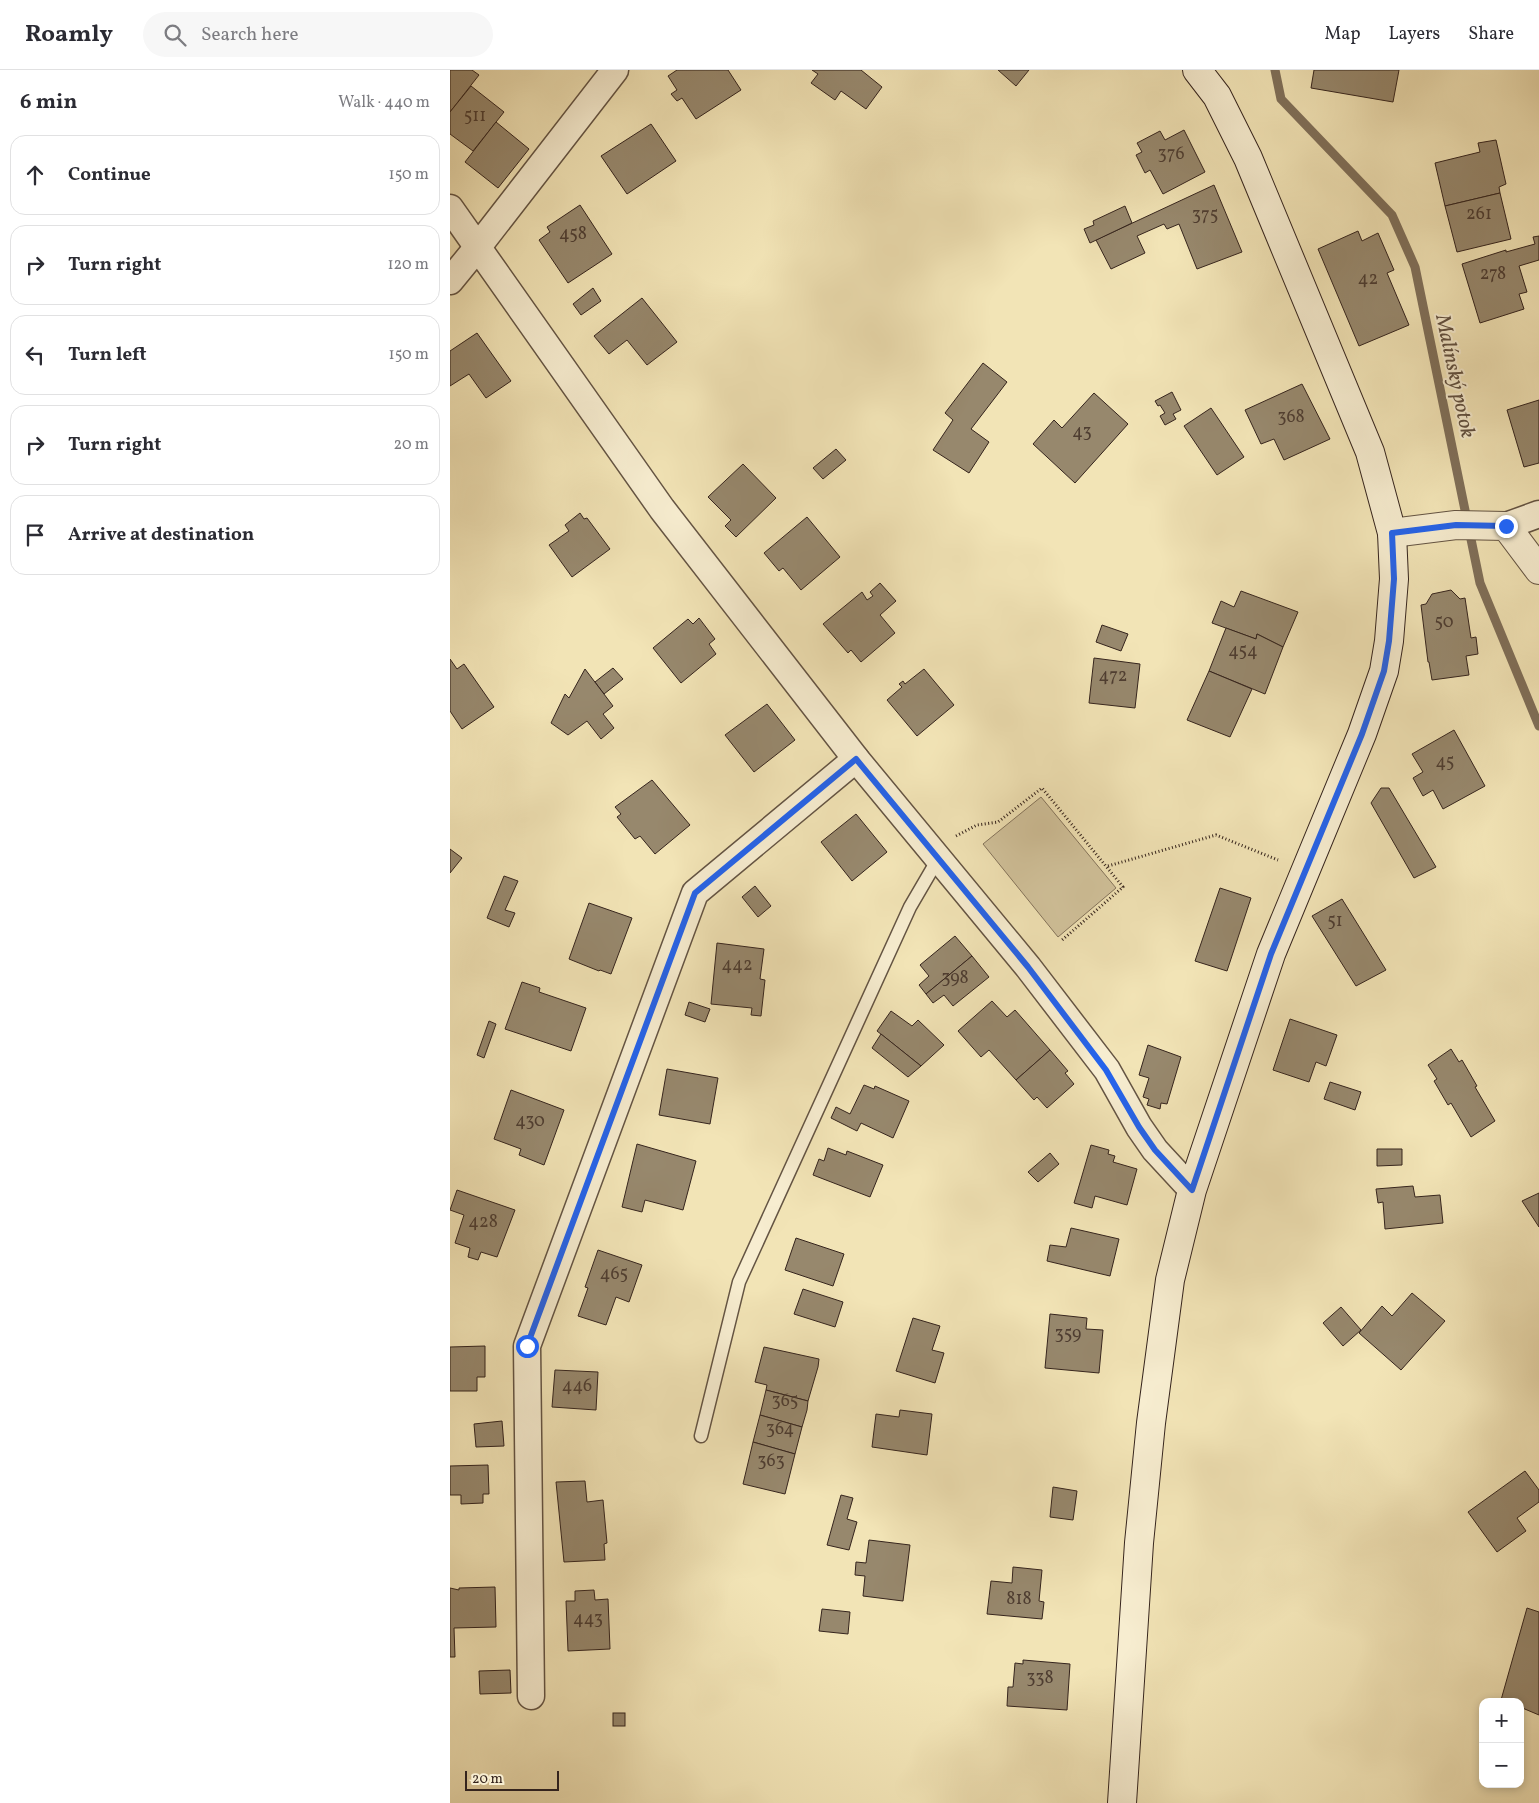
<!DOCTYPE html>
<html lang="en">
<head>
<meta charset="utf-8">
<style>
	body { margin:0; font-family:Vollkorn,serif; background:#f7f7f7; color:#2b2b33 }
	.controls { position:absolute; right:15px; bottom:15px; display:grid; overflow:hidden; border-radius:10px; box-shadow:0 2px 8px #0003 }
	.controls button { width:45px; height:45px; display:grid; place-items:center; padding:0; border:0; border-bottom:1px solid #e1e1e2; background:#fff; color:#2b2b33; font:25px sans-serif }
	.scale { position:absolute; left:15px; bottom:12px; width:94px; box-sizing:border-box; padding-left:5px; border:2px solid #35241d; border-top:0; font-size:14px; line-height:18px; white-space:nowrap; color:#35241d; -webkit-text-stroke:4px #f7edd0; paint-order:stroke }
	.stop { position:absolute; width:15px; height:15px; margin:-11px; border:4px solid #2563eb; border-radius:50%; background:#fff }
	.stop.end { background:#2563eb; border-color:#fff; box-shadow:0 1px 5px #0008 }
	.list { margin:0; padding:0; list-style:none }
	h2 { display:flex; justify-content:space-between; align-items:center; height:65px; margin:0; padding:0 20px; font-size:21px }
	h2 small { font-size:16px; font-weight:400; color:#7c7c81 }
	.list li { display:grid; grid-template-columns:32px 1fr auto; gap:15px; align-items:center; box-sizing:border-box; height:80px; margin:0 10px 10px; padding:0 10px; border:1px solid #e1e1e2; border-radius:15px }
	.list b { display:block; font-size:19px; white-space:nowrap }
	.list em { font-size:16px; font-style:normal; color:#7c7c81 }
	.icon { flex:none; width:28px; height:28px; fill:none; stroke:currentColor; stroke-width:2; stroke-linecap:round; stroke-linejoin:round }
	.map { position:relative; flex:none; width:1089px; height:1733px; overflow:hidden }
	header { display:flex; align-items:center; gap:30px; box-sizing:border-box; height:70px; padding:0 25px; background:#fff; border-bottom:1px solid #e1e1e2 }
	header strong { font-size:24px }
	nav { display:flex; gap:28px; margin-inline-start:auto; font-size:18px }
	.search { width:350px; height:45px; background:#f7f7f7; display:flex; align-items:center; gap:12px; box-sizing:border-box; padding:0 18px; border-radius:28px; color:#7c7c81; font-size:19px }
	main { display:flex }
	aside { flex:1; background:#fff }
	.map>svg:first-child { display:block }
</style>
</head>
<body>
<header>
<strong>Roamly</strong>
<div class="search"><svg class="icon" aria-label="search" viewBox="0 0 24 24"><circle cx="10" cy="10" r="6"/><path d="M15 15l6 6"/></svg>Search here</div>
<nav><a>Map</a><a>Layers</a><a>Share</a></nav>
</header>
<main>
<aside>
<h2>6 min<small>Walk · 440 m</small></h2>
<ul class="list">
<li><svg class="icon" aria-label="ahead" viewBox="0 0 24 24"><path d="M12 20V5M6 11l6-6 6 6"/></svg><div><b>Continue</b></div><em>150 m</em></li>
<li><svg class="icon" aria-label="right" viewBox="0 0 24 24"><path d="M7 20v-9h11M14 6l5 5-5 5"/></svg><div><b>Turn right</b></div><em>120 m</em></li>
<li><svg class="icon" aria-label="left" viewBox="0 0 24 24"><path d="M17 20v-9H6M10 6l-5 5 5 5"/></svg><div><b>Turn left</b></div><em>150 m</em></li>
<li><svg class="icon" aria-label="right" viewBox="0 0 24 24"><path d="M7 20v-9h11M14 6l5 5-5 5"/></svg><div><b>Turn right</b></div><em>20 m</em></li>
<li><svg class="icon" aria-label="arrive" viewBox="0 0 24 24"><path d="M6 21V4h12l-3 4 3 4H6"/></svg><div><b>Arrive at destination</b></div></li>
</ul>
</aside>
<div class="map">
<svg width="1089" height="1733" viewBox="0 0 1089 1733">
	<rect width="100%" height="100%" fill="#f2e4b6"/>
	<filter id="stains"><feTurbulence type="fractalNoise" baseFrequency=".004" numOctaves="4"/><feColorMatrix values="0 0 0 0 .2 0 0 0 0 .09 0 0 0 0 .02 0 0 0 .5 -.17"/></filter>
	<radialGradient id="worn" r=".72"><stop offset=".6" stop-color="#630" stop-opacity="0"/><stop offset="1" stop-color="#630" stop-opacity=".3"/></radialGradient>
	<polygon fill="#d2c39c" stroke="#84745c" points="591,727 666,818 608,867 533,774"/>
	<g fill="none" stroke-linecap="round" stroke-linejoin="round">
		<polyline stroke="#80705a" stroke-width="9" points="825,0 831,29 942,145 965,197 1030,513 1089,656"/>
	</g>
	<g fill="#97886d" stroke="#35241d">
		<polygon points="0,0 22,0 29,5 0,42"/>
		<polygon points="227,0 278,0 291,20 246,49 232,28 227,31 221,24 227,20 218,6"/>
		<polygon points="362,0 411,0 432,17 416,39 391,21 385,30 361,13 368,4"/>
		<polygon points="548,0 579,0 566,16"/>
		<polygon points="864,0 949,0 943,32 861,18"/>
		<polygon points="21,16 54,42 23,81 0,64 0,42"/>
		<polygon points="46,52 79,79 48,118 15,92"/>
		<polygon points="201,54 226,91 177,124 151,86"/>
		<polygon points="734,60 755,102 713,124 700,100 695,103 686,85 692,82 687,73 710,61 715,70"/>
		<polygon points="1046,70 1056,114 1049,117 1050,123 995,136 985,93 1030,82 1028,73"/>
		<polygon points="764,115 792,182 747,199 729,154 717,159 714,154 687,166 695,183 661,199 646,170"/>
		<polygon points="1050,123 1061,169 1007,182 995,136"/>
		<polygon points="130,135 162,184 118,213 89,170 100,162 97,157"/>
		<polygon points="675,136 682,153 640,173 634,159 644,155 643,151"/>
		<polygon points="908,161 912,171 928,163 944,200 937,203 959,255 909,276 868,179"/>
		<polygon points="1089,166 1089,190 1069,196 1077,222 1069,224 1074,239 1030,253 1012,194 1056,180 1056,182 1085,174 1083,167"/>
		<polygon points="143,218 151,231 131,245 123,234"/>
		<polygon points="192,228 227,272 197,295 177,270 159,284 144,266"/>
		<polygon points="27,263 61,311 36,328 19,304 0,316 0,281"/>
		<polygon points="533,293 557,312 521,359 539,372 519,403 483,380 503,350 495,343"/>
		<polygon points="852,314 880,369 834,390 824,369 811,374 795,340"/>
		<polygon points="722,322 731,340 723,344 726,349 715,355 710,346 715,343 710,335 708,336 705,331"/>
		<polygon points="644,323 678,354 625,413 583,374 604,350 612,358"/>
		<polygon points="1089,330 1089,393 1074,397 1057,340"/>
		<polygon points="761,338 794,387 767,405 734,356"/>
		<polygon points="386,379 396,390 373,409 363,398"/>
		<polygon points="293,394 326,428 286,467 275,456 281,450 258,427"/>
		<polygon points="130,443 134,449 137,448 160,479 122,507 99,475 119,461 115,455"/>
		<polygon points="357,447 390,487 351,520 333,498 329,501 314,483"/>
		<polygon points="430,513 446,531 430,545 445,563 411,592 401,580 398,583 373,554 412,522 417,530 423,526 420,522"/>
		<polygon points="1001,520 1010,529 1015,528 1021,568 1026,567 1028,584 1016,586 1019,605 982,610 979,592 978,592 971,535 976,534 982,524"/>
		<polygon points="791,521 848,542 833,577 807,564 806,569 762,553 771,531 784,537"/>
		<polygon points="249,548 265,569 259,574 266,584 231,613 203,578 238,549 243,554"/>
		<polygon points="652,555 678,564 671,581 646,572"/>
		<polygon points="776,558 806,569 807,564 833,577 815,624 759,601"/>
		<polygon points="644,588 690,594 685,638 639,633"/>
		<polygon points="0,589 7,599 14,594 44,637 12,659 0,641"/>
		<polygon points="163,598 173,609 154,624 145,612"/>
		<polygon points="135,599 163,636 153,644 164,658 151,669 137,651 118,665 101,653 115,624 119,628"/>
		<polygon points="474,599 504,635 467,666 437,630 452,617 449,614 453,611 455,614"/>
		<polygon points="759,601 802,619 780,667 737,650"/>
		<polygon points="317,634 345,670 304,702 275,665"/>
		<polygon points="1004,660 1035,716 993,739 983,720 973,726 963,708 973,702 962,684"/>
		<polygon points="202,710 240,755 205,784 190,766 185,769 167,747 171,744 165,737"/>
		<polygon points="931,718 939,718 986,797 964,808 921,733"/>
		<polygon points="406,744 437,782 402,811 371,772"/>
		<polygon points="0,779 12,788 0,803"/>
		<polygon points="54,806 68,811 55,840 65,843 59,857 37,848"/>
		<polygon points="305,816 321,836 308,847 292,827"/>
		<polygon points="770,818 801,828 777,901 745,891"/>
		<polygon points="892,829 936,900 906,916 862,846"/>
		<polygon points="139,833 182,848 161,904 150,900 149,901 119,889"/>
		<polygon points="505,866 522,886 476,924 469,915 479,906 470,895"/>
		<polygon points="267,873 314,879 310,909 315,910 311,946 301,945 302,938 261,934"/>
		<polygon points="522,886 539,907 503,936 494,925 483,933 476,924"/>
		<polygon points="72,912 90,918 89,922 136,938 121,981 55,959"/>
		<polygon points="542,931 557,947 565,940 600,980 566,1010 539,980 531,987 508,961"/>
		<polygon points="239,932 260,939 255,952 235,945"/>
		<polygon points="441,941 462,956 468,950 494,975 471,996 427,961"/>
		<polygon points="840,949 887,965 876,996 866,992 859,1012 823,1000"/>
		<polygon points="39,951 46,954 34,988 27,985"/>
		<polygon points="431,964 471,996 458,1007 422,978"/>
		<polygon points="698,975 731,987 717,1034 711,1033 710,1039 697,1035 699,1029 693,1027 699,1008 689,1005"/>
		<polygon points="1001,979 1009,992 1012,990 1027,1016 1025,1017 1045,1051 1021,1067 1001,1033 998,1035 984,1011 987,1009 978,995"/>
		<polygon points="600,980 618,1001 615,1003 624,1014 597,1038 587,1027 584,1030 566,1010"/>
		<polygon points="217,999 268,1008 260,1054 209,1045"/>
		<polygon points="880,1012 911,1022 905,1040 874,1029"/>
		<polygon points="414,1015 424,1019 425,1016 459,1031 443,1068 411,1053 407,1061 381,1048 386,1037 400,1044"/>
		<polygon points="61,1020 114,1040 94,1095 69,1085 71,1079 44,1069"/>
		<polygon points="187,1074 246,1091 233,1140 195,1130 192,1142 172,1137"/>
		<polygon points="641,1075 659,1080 658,1084 665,1086 663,1092 687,1099 677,1135 645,1126 642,1138 624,1133"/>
		<polygon points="378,1078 396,1085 397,1081 433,1095 420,1127 363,1105 369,1089 374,1091"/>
		<polygon points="927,1079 952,1079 952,1095 927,1096"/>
		<polygon points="600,1083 609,1094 588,1112 578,1102"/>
		<polygon points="963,1116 965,1127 990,1125 993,1153 935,1159 933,1132 928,1133 926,1119"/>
		<polygon points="7,1120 65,1140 47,1187 31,1182 28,1190 18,1187 20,1178 5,1173 14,1145 0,1140"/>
		<polygon points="1089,1123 1089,1157 1072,1131"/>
		<polygon points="621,1158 669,1169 660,1206 597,1191 600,1175 616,1177"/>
		<polygon points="346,1168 394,1184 383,1216 335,1200"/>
		<polygon points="148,1180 192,1195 179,1232 166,1227 156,1255 128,1246 138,1218 135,1217"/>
		<polygon points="353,1219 393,1232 385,1257 344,1244"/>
		<polygon points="962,1223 995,1251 951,1300 909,1263 932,1236 942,1246"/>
		<polygon points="891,1237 911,1260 893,1276 873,1253"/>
		<polygon points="600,1244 637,1248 636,1259 653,1260 649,1303 595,1298"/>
		<polygon points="463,1248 490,1256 482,1280 494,1283 485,1313 446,1301"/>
		<polygon points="35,1276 35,1307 27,1307 27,1321 0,1321 0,1277"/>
		<polygon points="314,1277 369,1289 368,1297 358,1331 316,1320 317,1315 305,1312"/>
		<polygon points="105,1300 148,1302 146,1340 102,1337"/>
		<polygon points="316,1320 358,1331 357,1340 352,1357 310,1345"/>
		<polygon points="450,1340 482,1344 477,1385 422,1377 426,1344 449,1347"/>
		<polygon points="310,1345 352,1357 345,1384 303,1372"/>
		<polygon points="52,1351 54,1376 26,1377 24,1354"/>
		<polygon points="303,1372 345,1384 335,1424 293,1414"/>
		<polygon points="38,1395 39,1424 33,1424 33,1433 11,1434 11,1425 0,1425 0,1396"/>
		<polygon points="1075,1401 1089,1420 1089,1432 1067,1448 1076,1461 1047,1482 1018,1442"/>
		<polygon points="135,1411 137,1432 153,1430 157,1473 154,1474 155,1490 114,1492 106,1412"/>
		<polygon points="603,1417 627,1421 623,1450 600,1447"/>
		<polygon points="391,1425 403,1428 397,1449 407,1452 399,1480 377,1475"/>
		<polygon points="419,1470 460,1475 453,1531 413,1526 415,1506 405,1505 406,1492 416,1493"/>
		<polygon points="563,1497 592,1500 589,1531 594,1532 592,1549 537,1544 541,1511 562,1513"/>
		<polygon points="45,1517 46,1557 4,1558 5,1587 0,1587 0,1518 9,1520 9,1518"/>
		<polygon points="144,1520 145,1530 158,1529 160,1579 118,1581 116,1531 125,1531 125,1521"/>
		<polygon points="1077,1538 1089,1542 1089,1645 1070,1637 1070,1632 1056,1632 1051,1630"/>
		<polygon points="372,1539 400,1542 398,1564 369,1561"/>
		<polygon points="573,1590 620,1594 617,1640 557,1636 558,1617 563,1617 565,1593 573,1594"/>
		<polygon points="60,1600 61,1623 30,1624 29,1601"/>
		<rect x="163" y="1643" width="12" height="13"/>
	</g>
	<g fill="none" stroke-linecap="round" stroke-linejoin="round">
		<g stroke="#645443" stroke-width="15">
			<polyline id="service" points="251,1366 289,1212 460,837 488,789"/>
		</g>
		<g stroke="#645443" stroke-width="29">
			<g id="minor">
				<polyline points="0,138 212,439 406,689 578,897 657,1000 689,1057 705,1080 742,1120"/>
				<polyline points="0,211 27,178 165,0"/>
				<polyline points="1056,456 1089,444"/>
				<polyline points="81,1626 77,1276 245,823 406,689"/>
			</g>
		</g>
		<g stroke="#645443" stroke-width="30">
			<polyline id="tertiary" points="942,463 1006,455 1056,456 1089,500"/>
		</g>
		<g stroke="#35241d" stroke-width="30">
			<polyline id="secondary" points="672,1733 689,1473 701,1353 720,1210 742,1120 821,884 912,664 934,601 939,571 944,509 942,463 920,382 798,88 767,26 747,0"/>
		</g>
		<g stroke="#35241d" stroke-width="3" stroke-dasharray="1 2.5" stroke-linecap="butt">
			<polyline points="506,766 527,755 548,752 592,718 673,817 611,871"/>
			<polyline points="658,796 766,765 828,790"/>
		</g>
		<use href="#service" stroke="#f7edd0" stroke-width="12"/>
		<use href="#minor" stroke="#f7edd0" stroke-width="26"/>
		<use href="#tertiary" stroke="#f7edd0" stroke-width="28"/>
		<use href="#secondary" stroke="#f7edd0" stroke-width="28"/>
	</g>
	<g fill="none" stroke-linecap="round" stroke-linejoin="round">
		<polyline stroke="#2563eb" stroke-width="6" points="77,1276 245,823 406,689 578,897 656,1000 689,1057 705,1080 742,1120 821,884 912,664 934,601 939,571 944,509 942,463 1006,455 1056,456"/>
	</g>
	<g text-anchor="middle" stroke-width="4" stroke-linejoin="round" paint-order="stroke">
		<g font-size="18" fill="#4e3d31">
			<text x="25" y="51">511</text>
			<text x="721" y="89">376</text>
			<text x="1029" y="149">261</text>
			<text x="755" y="150">375</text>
			<text x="123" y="169">458</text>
			<text x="1043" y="209">278</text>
			<text x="918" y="214">42</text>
			<text x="841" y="352">368</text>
			<text x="632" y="367">43</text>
			<text x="994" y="557">50</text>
			<text x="793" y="586">454</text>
			<text x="663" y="611">472</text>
			<text x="995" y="697">45</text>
			<text x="885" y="856">51</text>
			<text x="287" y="900">442</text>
			<text x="505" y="913">398</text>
			<text x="80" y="1056">430</text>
			<text x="33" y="1157">428</text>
			<text x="164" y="1209">465</text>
			<text x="618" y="1269">359</text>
			<text x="127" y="1321">446</text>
			<text x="335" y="1336">365</text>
			<text x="330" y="1364">364</text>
			<text x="321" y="1396">363</text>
			<text x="569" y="1534">818</text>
			<text x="138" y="1554">443</text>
			<text x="590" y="1613">338</text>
		</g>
		<g font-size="21" font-style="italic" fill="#615040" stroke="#f7edd0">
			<text transform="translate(1006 306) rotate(78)" y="7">Malínský potok</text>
		</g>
	</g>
	<rect width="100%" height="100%" filter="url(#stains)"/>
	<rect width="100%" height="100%" fill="url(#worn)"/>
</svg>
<div class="controls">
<button>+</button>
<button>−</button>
</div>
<div class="scale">20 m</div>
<div class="stop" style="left:77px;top:1276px"></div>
<div class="stop end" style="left:1056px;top:456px"></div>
</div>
</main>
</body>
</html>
